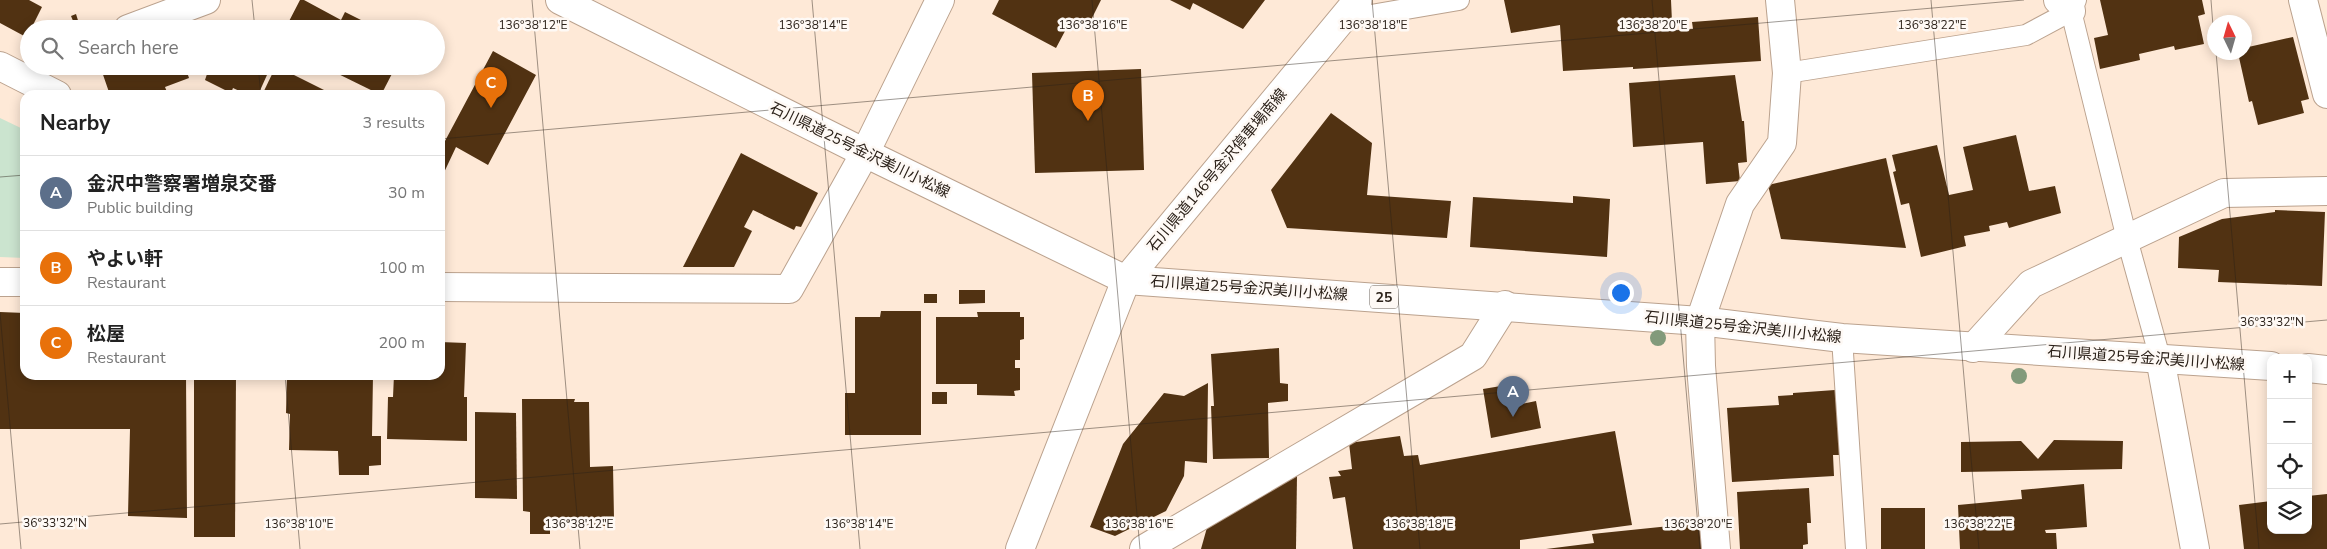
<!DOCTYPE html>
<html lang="en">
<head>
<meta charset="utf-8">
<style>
	body { margin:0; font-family:"Nunito Sans","Noto Sans JP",sans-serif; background:#f6f6f6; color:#222 }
	.controls { position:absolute; right:15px; bottom:15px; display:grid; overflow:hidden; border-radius:10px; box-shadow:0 2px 12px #0003 }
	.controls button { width:45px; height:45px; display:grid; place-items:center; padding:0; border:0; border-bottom:1px solid #e0e0e0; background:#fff; color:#222; font:25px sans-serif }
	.compass { position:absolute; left:2207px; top:15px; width:45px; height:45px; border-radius:50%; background:#fff; box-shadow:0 2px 12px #0003; rotate:355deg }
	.you { position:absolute; left:1620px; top:292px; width:18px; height:18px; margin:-12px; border:4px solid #fff; border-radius:50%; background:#1a73e8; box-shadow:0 0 0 8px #1a73e833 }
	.badge { display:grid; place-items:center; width:32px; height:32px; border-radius:50%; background:#993500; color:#fff; font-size:16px; font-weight:700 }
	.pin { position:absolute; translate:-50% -41px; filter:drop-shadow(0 1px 2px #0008) }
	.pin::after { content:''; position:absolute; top:26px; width:18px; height:15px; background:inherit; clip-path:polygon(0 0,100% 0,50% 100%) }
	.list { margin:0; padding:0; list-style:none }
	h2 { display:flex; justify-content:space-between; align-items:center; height:65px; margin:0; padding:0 20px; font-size:21px }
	h2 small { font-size:16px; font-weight:400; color:#767676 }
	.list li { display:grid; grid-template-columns:32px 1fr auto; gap:15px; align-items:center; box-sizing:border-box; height:75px; padding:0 20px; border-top:1px solid #e0e0e0 }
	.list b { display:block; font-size:19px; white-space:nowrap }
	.list p { margin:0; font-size:16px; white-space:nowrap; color:#767676 }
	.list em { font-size:16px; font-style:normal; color:#767676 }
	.icon { flex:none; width:28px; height:28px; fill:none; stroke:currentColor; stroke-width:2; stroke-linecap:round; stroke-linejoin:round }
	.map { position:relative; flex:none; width:2327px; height:549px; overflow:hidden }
	.search { position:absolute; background:#fff; box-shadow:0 2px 12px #0003; left:20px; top:20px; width:425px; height:55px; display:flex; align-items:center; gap:12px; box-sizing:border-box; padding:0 18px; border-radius:28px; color:#767676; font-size:19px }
	.panel { position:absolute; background:#fff; box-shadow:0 2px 12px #0003; left:20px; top:90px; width:425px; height:290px; border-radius:15px }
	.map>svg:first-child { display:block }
</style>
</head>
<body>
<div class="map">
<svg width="2327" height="549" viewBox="0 0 2327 549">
	<rect width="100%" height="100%" fill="#fee9d7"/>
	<polygon fill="#cbe4cf" points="0,118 25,130 25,258 0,257"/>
	<g fill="#513212">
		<polygon points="0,0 29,0 42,7 31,29 29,29 26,37 0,23"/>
		<polygon points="300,0 304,0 341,20 345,12 367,23 363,29 285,29"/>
		<polygon points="999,0 1101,0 1088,26 1072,18 1056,48 992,14"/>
		<polygon points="1170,0 1265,0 1243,29 1193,3 1190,10"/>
		<polygon points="1504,0 1671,0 1672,22 1654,23 1654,32 1693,29 1692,22 1758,17 1761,61 1633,69 1633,67 1563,71 1560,25 1511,33"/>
		<polygon points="2100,0 2202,0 2205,14 2198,16 2204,44 2175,50 2174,46 2139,54 2140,60 2100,69 2094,38 2108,35"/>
		<polygon points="76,14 80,27 76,28 71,16"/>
		<polygon points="210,24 220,29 198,29"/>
		<polygon points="2293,37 2309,99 2301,101 2304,113 2258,125 2252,101 2249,102 2238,53 2244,52 2244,48"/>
		<polygon points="493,51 536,75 488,165 456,147 440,181 440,139 445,141"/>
		<polygon points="100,66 185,66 189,78 165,87 167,92 159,95 110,95"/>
		<polygon points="190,66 271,66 258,95 248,95 233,88 231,93 205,80 207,74"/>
		<polygon points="276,66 334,95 262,95"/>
		<polygon points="322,66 396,66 381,95"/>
		<polygon points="1141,69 1144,170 1035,173 1032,73"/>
		<polygon points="1735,75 1742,121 1744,121 1747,162 1738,163 1740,181 1706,184 1703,142 1633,147 1629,83"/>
		<polygon points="1331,113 1372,143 1367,195 1451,201 1447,238 1287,228 1271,190"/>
		<polygon points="2016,135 2029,191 2055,186 2061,213 2009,228 2007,222 1989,226 1990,231 1964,236 1966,246 1921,257 1909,203 1901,205 1893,172 1896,171 1892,155 1937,145 1949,195 1973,190 1963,147"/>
		<polygon points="741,153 818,193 801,227 796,226 794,230 753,210 744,227 752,231 734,267 683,267"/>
		<polygon points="1886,158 1906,248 1781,239 1768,185"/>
		<polygon points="1573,196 1610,199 1607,257 1470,247 1473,197 1573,203"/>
		<polygon points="2275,210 2325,212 2322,286 2218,282 2219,270 2178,268 2179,237 2222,219 2275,212"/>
		<polygon points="959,290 985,290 985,303 959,304"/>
		<rect x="924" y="294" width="13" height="9"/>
		<polygon points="881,311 921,311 921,435 845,435 845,393 855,393 855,317 880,317"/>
		<polygon points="0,312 25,313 25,375 186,375 187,518 128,516 130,429 0,429"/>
		<polygon points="977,312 1020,312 1020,317 1024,317 1024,339 1020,340 1020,360 1015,360 1015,368 1020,368 1020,390 1014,391 1015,396 977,395 977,384 936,384 936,317 978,317"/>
		<polygon points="440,342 466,343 464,397 467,397 467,441 387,439 388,397 393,397 394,375 440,375"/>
		<polygon points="1279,348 1280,383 1288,384 1288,401 1268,403 1269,458 1213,459 1211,406 1214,406 1211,354"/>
		<polygon points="194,375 236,375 235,537 194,537"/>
		<polygon points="287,375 373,375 372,436 381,436 381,465 369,466 369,475 339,475 338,451 289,450 290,414 286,413"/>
		<polygon points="1208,383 1207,463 1185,461 1184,476 1166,511 1115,536 1090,527 1123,444 1164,393 1184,396"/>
		<polygon points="1501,386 1502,391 1514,388 1517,405 1536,401 1541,428 1491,438 1483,389"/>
		<polygon points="1835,390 1840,455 1833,455 1834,476 1732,482 1727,408 1779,405 1778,396 1793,395 1793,393"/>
		<rect x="932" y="392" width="15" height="12"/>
		<polygon points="522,399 575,399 574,402 589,402 590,467 613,466 614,518 606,518 606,526 567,525 566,521 550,521 550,534 530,534 530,512 523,511"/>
		<polygon points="475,412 516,413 517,499 475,498"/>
		<polygon points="1615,431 1632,525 1520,540 1520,549 1353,549 1345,497 1333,499 1329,477 1341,476 1338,471 1352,469 1349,443 1400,436 1404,456 1418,455 1420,465"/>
		<polygon points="2054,440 2123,441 2122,469 1961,472 1961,442 2021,441 2038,459"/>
		<polygon points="1297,475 1296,549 1201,549 1208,524"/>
		<polygon points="2084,484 2087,527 2045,530 2046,533 2056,533 2057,549 1960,549 1958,505 2022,499 2021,490"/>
		<polygon points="1809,488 1811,523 1807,523 1808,544 1803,545 1803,549 1740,549 1737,492"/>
		<polygon points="2327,494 2327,549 2244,549 2239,505 2271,501 2271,530 2308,530 2308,496"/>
		<rect x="1881" y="508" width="44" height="41"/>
		<polygon points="1699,523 1702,549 1546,549 1594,543 1592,534"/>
	</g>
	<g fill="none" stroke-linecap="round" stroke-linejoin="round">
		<g stroke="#bba28e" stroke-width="22">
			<g id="lane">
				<polyline points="2071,11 2127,239 2160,358"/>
				<polyline points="1342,20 1459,0"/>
				<polyline points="1787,73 2026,35 2071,11 2076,0"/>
				<polyline points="1842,338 1856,549"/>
			</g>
		</g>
		<g stroke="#bba28e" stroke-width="30">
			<g id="street">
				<polyline points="2058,0 2071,11"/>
				<polyline points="2303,0 2327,94"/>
				<polyline points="128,29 206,0"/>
				<polyline points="0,66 57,95"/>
				<polyline points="0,282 25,282"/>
				<polyline points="440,287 789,289 865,153 940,0"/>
				<polyline points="1973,348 2031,284 2224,193 2327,191"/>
				<polyline points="2160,358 2195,549"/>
				<polyline points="1144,549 1473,356 1505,305"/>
				<polyline points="1716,549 1701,366 1700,321 1740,204 1782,143 1787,73 1780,0"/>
			</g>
		</g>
		<g stroke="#bba28e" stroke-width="30">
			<polyline id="secondary" points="1020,549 1126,280 1358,0"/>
		</g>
		<g stroke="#bba28e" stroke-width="30">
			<g id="primary">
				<polyline points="560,0 865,153 1126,280 1700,321 1842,338 2271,366"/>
				<polyline points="2308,368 2327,370"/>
			</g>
		</g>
		<use href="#lane" stroke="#fff" stroke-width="20"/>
		<use href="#street" stroke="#fff" stroke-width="28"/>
		<use href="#secondary" stroke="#fff" stroke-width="28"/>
		<use href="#primary" stroke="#fff" stroke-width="28"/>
	</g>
	<g fill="#829a7b">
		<circle cx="1658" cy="338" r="8"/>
		<circle cx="2019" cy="376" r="8"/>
	</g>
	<path fill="none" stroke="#2b2119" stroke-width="1" stroke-opacity="0.45" d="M252,0L255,29M532,0L580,549M812,0L860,549M1092,0L1140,549M1372,0L1420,549M1652,0L1700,549M1931,0L1979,549M2211,0L2214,39M2216,52L2259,549M258,66L261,95M440,139L2024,0M0,177L25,175M0,313L21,549M285,375L300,549M0,524L2327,320"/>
	<g text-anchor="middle" stroke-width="5" stroke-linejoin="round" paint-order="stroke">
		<rect fill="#fef9f5" stroke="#6a625b" stroke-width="1" x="1370" y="285.5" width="28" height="23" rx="4"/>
		<g font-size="14" font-weight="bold" fill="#2b2119">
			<text x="1384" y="302">25</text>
		</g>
		<g font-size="15" fill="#2b2119" stroke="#fef9f5">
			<text transform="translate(860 150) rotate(26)" y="5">石川県道25号金沢美川小松線</text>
			<text transform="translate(1217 170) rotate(-50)" y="5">石川県道146号金沢停車場南線</text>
			<text transform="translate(1249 288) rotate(4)" y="5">石川県道25号金沢美川小松線</text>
			<text transform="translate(1743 327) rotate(6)" y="5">石川県道25号金沢美川小松線</text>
			<text transform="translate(2146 358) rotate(4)" y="5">石川県道25号金沢美川小松線</text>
		</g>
	</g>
	<g font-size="12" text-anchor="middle" fill="#2b2119" stroke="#fef9f5" stroke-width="5" stroke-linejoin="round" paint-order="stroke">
		<text x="533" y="29">136°38'12"E</text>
		<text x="813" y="29">136°38'14"E</text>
		<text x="1093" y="29">136°38'16"E</text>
		<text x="1373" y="29">136°38'18"E</text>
		<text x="1653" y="29">136°38'20"E</text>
		<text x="1932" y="29">136°38'22"E</text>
		<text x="2272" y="326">36°33'32"N</text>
		<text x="55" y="527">36°33'32"N</text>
		<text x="299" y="528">136°38'10"E</text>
		<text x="579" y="528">136°38'12"E</text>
		<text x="859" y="528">136°38'14"E</text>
		<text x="1139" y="528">136°38'16"E</text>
		<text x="1419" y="528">136°38'18"E</text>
		<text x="1698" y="528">136°38'20"E</text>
		<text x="1978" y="528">136°38'22"E</text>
	</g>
</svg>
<div class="controls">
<button>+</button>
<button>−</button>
<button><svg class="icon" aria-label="locate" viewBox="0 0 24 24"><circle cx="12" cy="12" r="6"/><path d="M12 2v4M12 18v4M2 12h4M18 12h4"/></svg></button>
<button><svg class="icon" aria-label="layers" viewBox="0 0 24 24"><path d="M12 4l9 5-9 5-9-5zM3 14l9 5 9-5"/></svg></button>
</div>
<svg class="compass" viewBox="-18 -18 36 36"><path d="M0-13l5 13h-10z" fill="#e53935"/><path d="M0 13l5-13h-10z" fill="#767676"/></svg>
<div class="you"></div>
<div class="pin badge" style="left:1513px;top:417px;background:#5c6f8a">A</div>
<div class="pin badge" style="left:1088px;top:121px;background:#e8710a">B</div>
<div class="pin badge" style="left:491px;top:108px;background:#e8710a">C</div>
<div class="search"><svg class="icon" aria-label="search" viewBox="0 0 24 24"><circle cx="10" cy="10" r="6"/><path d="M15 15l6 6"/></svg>Search here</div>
<section class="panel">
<h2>Nearby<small>3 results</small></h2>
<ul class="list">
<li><span class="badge" style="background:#5c6f8a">A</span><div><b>金沢中警察署増泉交番</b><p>Public building</p></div><em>30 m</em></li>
<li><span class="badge" style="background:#e8710a">B</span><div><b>やよい軒</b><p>Restaurant</p></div><em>100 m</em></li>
<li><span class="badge" style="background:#e8710a">C</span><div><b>松屋</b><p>Restaurant</p></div><em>200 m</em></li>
</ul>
</section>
</div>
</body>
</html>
